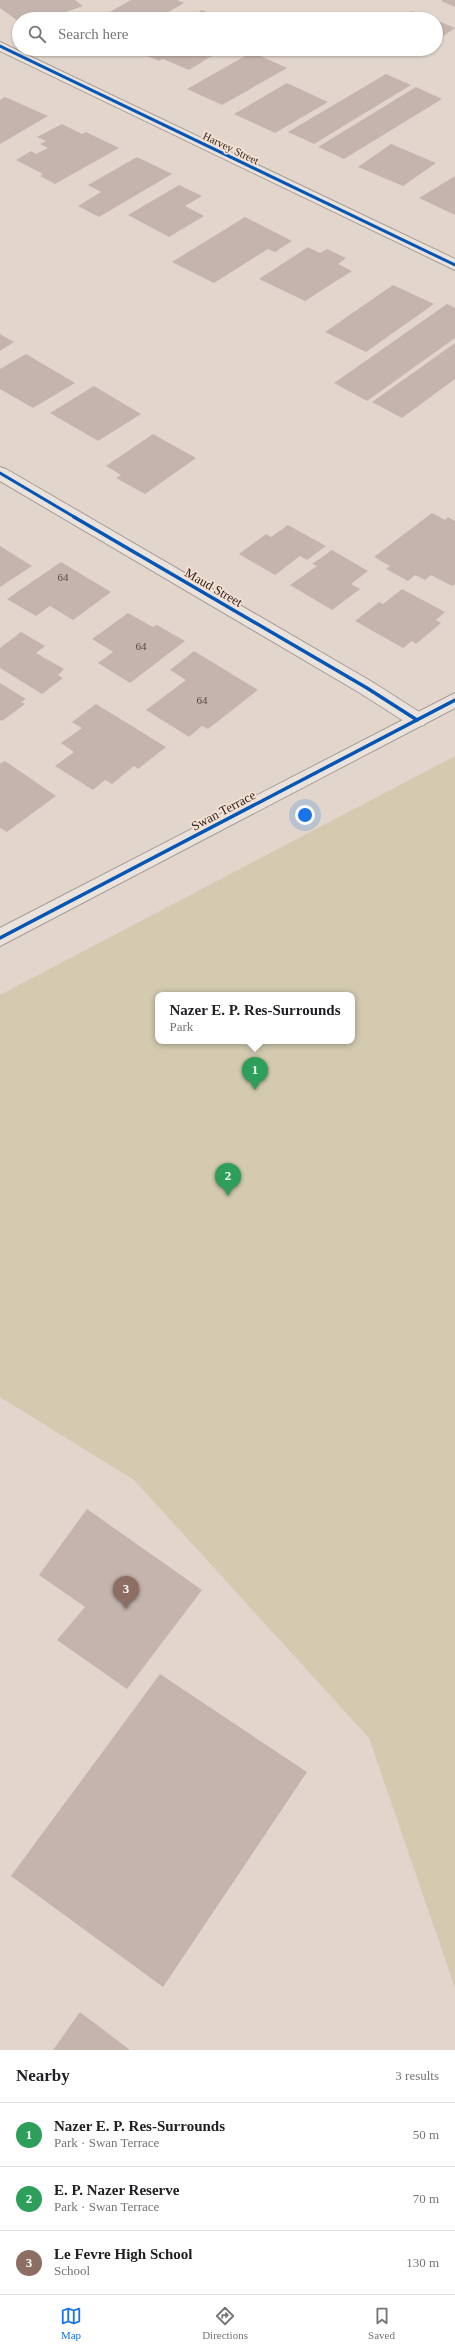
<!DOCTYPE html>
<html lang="en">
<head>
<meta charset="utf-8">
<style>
	body { margin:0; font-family:Georgia,serif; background:#f2f2f2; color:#202124 }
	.you { position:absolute; left:305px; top:815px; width:14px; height:14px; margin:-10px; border:3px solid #fff; border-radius:50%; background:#1a73e8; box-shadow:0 0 0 6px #1a73e833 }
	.badge { display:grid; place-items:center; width:26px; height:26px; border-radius:50%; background:#1a73e8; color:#fff; font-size:13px; font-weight:700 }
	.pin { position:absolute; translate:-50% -33px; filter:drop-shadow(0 1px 2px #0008) }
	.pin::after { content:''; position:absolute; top:21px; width:14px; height:12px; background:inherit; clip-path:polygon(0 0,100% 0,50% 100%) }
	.popup { position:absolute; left:155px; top:992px; width:200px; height:52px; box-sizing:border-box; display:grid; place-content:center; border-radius:8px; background:#fff; filter:drop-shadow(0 1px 3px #0005); font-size:13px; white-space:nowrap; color:#757577 }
	.popup b { font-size:15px; color:#202124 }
	.popup::after { content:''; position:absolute; left:50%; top:100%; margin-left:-8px; border:8px solid transparent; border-top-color:#fff }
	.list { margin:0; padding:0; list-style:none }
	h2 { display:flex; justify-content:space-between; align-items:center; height:52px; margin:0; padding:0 16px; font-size:17px }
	h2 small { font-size:13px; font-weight:400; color:#757577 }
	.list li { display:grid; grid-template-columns:26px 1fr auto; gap:12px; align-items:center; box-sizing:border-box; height:64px; padding:0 16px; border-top:1px solid #e0e0e0 }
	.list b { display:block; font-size:15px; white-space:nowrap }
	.list p { margin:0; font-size:13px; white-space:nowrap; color:#757577 }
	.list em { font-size:13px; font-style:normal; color:#757577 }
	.icon { flex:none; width:22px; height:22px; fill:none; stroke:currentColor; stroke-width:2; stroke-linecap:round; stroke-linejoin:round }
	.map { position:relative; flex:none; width:455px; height:2050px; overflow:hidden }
	.search { position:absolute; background:#fff; box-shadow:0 1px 3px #0004; left:12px; right:12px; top:12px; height:44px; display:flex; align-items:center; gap:10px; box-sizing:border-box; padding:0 14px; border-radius:22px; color:#757577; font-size:15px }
	.sheet { height:244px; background:#fff }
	nav { display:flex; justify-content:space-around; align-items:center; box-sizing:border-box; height:56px; border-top:1px solid #e0e0e0; background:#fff; font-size:11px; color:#757577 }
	nav a { display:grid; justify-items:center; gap:2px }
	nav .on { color:#1a73e8 }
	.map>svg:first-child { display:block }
</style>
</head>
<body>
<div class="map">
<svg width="455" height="2050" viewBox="0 0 455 2050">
	<rect width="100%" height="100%" fill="#e2d6cc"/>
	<path fill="#d3cab0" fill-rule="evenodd" d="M455,756V1988L369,1738L134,1480L0,1397V995ZM158,995H352V1041H158Z"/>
	<g fill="#c5b4ad">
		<polygon points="0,0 75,0 83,6 46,19 19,19 19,22 0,8"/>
		<polygon points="131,0 177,0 184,3 156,19 117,19 106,14"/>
		<polygon points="443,0 455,0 455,7 441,1"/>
		<polygon points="202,10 224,19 187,19"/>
		<polygon points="412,11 433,19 384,19 396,12 405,15"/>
		<polygon points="68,13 77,18 84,15 93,19 57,19"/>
		<polygon points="436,20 455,28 436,41"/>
		<polygon points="135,49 223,49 189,70 163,59 159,61 133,50"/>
		<polygon points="252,52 287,68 222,105 187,89"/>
		<polygon points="386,74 411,85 314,144 288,132"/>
		<polygon points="287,83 328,102 275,133 234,114"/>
		<polygon points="416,87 442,99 344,159 318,147"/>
		<polygon points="5,97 48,116 0,144 0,100"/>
		<polygon points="62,124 82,134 86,132 119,148 55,184 40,176 43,174 16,160 31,151 36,154 48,148 40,144 46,141 37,137"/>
		<polygon points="391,144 436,163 403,186 358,167"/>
		<polygon points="137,157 172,174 99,217 78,206 101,192 88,185"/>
		<polygon points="455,176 455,215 419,198"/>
		<polygon points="179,185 202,196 185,206 204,216 169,237 128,215"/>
		<polygon points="245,217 292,241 275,252 268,249 214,283 172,262"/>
		<polygon points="308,247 320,253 327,249 346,258 338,264 352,271 305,301 259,279"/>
		<polygon points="393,285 434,304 366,352 325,332"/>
		<polygon points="447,304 455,308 455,338 367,401 334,383"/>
		<polygon points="0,334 14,342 0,351"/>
		<polygon points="455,343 455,379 402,418 372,402"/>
		<polygon points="26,354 75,383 33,408 0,389 0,369"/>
		<polygon points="94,386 141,414 98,441 50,413"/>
		<polygon points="153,434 196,458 145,494 116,478 121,475 106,466"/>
		<polygon points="432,513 445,520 448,517 455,521 455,584 452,586 431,575 425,580 415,575 408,581 386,569 390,566 374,557"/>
		<polygon points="288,525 326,546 307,560 300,556 275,575 239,554 266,534 271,537"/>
		<polygon points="0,546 32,566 0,587"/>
		<polygon points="332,550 368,571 351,584 360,589 332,610 290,585 317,566 312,564"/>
		<polygon points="61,562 111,592 73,620 50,606 36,616 7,599"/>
		<polygon points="402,589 445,612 436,620 441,623 416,644 412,641 403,648 355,621 379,602 383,604"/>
		<polygon points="128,613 153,627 157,625 185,641 130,683 98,663 113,652 92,639"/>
		<polygon points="21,632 45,646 36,653 64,669 58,675 63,678 42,694 0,668 0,648"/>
		<polygon points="194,651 258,690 208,729 202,726 189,737 146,710 186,680 170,670"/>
		<polygon points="0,683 26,699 21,702 25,704 2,721 0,720"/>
		<polygon points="96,704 166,747 138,769 134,766 112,784 105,780 93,790 55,766 74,752 61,743 82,728 72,722"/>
		<polygon points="5,761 56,796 7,832 0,828 0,764"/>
		<polygon points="87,1509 202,1590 127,1689 57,1640 85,1607 39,1575"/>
		<polygon points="160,1674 307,1772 163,1987 11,1876"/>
		<polygon points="80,2012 130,2050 53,2050"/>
	</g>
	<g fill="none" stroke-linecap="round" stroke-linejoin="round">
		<g stroke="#a79c96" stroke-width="2">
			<g id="minor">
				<polygon points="0,42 455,259 455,270 0,51"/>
				<polygon points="0,467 6,469 374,683 424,715 427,720 424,725 417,727 410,725 360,693 0,481"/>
			</g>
		</g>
		<g stroke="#a79c96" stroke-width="2">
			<polygon id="tertiary" points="455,693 455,708 0,946 0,928"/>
		</g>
		<use href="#minor" fill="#eae3dd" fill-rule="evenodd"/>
		<use href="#tertiary" fill="#eae3dd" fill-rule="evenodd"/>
		<g stroke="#f2e1d3" stroke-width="5">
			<g id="cycleway-far1">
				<polyline points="0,46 455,265"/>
				<polyline points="0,473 76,518"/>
			</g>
		</g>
		<g stroke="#f2e1d3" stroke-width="6">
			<g id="cycleway">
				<polyline points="74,517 367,688 417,720"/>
				<polyline points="0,938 455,700"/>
			</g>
		</g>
		<use href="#cycleway-far1" stroke="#0057b8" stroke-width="3"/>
		<use href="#cycleway" stroke="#0057b8" stroke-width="3.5"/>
	</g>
	<g text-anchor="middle" stroke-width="3.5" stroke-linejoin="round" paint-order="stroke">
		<g font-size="11" fill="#34231f" stroke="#f2e1d3">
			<text transform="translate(231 148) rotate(26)" y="4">Harvey Street</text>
		</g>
		<g font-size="11" fill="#584742">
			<text x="63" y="581">64</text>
			<text x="141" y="650">64</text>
			<text x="202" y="704">64</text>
		</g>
		<g font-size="13" fill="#34231f" stroke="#f2e1d3">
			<text transform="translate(214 587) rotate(30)" y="5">Maud Street</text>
			<text transform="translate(223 810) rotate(-28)" y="5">Swan Terrace</text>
		</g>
	</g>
</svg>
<div class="you"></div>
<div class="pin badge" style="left:255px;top:1090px;background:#2e9e5b">1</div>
<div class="popup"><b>Nazer E. P. Res-Surrounds</b>Park</div>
<div class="pin badge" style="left:228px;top:1196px;background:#2e9e5b">2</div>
<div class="pin badge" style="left:126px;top:1609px;background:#8d6e63">3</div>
<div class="search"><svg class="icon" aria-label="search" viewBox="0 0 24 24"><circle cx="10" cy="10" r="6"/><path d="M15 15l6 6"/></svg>Search here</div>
</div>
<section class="sheet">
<h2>Nearby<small>3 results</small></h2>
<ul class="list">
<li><span class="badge" style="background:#2e9e5b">1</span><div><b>Nazer E. P. Res-Surrounds</b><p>Park · Swan Terrace</p></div><em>50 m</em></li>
<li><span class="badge" style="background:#2e9e5b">2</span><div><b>E. P. Nazer Reserve</b><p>Park · Swan Terrace</p></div><em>70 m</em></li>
<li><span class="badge" style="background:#8d6e63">3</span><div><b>Le Fevre High School</b><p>School</p></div><em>130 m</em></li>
</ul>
</section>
<nav>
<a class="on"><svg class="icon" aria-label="map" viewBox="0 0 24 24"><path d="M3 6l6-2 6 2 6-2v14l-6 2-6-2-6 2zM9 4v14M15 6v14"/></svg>Map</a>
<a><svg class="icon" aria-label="directions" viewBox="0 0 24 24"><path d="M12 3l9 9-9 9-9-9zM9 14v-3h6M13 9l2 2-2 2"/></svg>Directions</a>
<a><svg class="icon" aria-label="saved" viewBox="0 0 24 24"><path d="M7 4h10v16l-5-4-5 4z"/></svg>Saved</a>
</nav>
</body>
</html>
